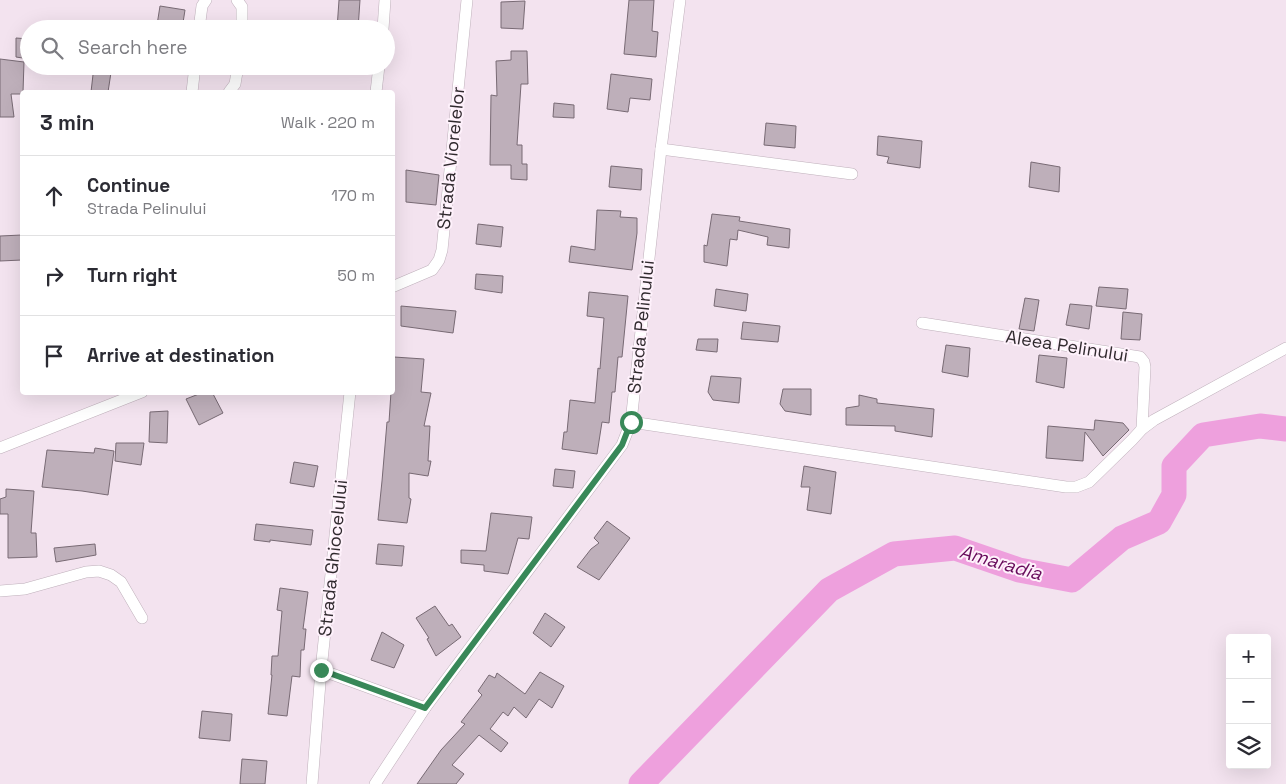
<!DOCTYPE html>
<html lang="en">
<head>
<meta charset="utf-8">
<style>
	body { margin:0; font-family:"Space Grotesk",sans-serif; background:#f7f7f7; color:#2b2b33 }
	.controls { position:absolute; right:15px; bottom:15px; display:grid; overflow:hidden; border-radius:5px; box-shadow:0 5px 20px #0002 }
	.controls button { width:45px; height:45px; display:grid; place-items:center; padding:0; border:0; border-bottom:1px solid #e1e1e2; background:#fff; color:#2b2b33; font:25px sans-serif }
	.stop { position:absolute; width:15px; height:15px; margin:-11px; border:4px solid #388858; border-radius:50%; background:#fff }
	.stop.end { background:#388858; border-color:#fff; box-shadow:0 1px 5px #0008 }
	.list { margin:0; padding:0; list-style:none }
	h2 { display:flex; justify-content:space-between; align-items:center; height:65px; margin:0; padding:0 20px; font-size:21px }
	h2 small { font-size:16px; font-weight:400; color:#7c7c81 }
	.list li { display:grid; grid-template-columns:32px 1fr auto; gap:15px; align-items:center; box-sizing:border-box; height:80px; padding:0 20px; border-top:1px solid #e1e1e2 }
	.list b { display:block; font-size:19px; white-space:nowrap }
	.list p { margin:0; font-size:16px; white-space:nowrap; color:#7c7c81 }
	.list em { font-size:16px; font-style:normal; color:#7c7c81 }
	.icon { flex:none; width:28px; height:28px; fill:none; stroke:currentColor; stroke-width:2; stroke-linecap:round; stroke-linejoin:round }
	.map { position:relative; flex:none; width:1286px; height:784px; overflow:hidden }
	.search { position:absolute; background:#fff; box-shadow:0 5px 20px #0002; left:20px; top:20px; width:375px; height:55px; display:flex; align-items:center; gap:12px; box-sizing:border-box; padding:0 18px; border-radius:28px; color:#7c7c81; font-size:19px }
	.panel { position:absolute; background:#fff; box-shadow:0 5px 20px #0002; left:20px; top:90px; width:375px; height:305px; border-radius:5px }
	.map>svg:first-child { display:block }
</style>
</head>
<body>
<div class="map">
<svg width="1286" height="784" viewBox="0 0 1286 784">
	<rect width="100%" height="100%" fill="#f3e3ef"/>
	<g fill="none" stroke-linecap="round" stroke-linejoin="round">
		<polyline stroke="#eea0dd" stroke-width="25" points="641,784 829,590 894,554 955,548 1019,570 1072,580 1122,538 1159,522 1174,495 1174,466 1203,435 1260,426 1286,429"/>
	</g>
	<g fill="#beafba" stroke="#786a74">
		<polygon points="339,0 360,0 358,29 337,29"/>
		<polygon points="629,0 654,0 652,31 658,32 656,57 624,54"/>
		<polygon points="525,1 523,29 501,28 501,2"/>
		<polygon points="160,6 185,10 182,29 157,25"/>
		<polygon points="16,38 29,39 29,59 16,57"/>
		<polygon points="511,51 527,51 528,84 521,84 517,145 522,145 522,164 527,164 527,180 511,179 511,165 490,165 491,95 497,96 496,61 511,60"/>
		<polygon points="0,59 24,62 23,92 22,94 11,94 14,117 0,117"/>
		<polygon points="94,66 112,66 108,92 91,92"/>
		<polygon points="611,74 652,79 650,100 630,98 628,112 607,109"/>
		<polygon points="554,103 574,105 574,118 553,117"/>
		<polygon points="766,123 796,126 795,148 764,145"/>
		<polygon points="878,136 922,141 920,168 887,163 889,157 877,155"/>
		<polygon points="1031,162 1060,167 1059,192 1029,187"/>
		<polygon points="611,166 642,169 641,190 609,187"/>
		<polygon points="406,170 439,175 436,205 406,202"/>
		<polygon points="597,210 621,211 620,217 637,218 637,233 632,270 569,262 571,246 595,250"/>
		<polygon points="712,214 740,217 739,221 790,229 789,248 767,245 768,237 738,230 737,240 730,239 727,266 704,262 704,245 707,246"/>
		<polygon points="478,224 503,227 501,247 476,244"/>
		<polygon points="22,235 22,260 0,261 0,236"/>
		<polygon points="476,274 503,276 502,293 475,289"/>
		<polygon points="1099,287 1128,289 1126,309 1096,306"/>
		<polygon points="716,289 748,294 746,311 714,306"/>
		<polygon points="589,292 628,296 622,357 618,357 615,392 612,392 609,423 602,422 597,454 562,449 564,432 567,432 570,400 595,403 598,368 600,369 604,318 587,316"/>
		<polygon points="1025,298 1039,300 1034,331 1019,329"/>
		<polygon points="1070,304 1092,306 1089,329 1066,325"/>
		<polygon points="401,306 456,311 453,333 401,326"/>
		<polygon points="1123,312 1142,314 1140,340 1121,339"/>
		<polygon points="743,322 780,326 778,342 741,339"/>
		<polygon points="698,339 718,339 717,352 696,350"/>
		<polygon points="946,345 970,348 968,377 942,372"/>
		<polygon points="1039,355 1067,358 1064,388 1036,382"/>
		<polygon points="394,357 424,359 421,392 431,393 424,426 430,426 428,461 431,461 428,476 409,473 409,498 411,499 407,523 378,520 382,481 387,422 389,422 391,392 392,392"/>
		<polygon points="711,376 741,378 739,403 713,400 708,392"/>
		<polygon points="783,389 811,389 811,415 785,411 780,404"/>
		<polygon points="204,392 212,392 223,413 199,425 186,399"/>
		<polygon points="859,395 877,399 877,403 934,409 932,437 895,431 895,426 846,425 846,408 859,406"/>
		<polygon points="168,411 167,443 149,442 150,412"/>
		<polygon points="1095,420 1123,423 1129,430 1103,456 1085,432 1083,461 1046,458 1048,426 1094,430"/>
		<polygon points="116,443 144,443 141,465 115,461"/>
		<polygon points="95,448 114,451 108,495 82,491 42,487 47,450 94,453"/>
		<polygon points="294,462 318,466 314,487 290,483"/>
		<polygon points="804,466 836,472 831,514 807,510 810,487 801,487"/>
		<polygon points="555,469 575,471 573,488 553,486"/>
		<polygon points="6,489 34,491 31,533 36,533 37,557 8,558 8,514 0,514 0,499 6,497"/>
		<polygon points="491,513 532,517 529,539 518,538 508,574 484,571 484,565 461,563 461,550 486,551"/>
		<polygon points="607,521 630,538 599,580 577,567 591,549 599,543 594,538"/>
		<polygon points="256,524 313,530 311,545 270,540 270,542 254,540"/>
		<polygon points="95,544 96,555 56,562 54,548"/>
		<polygon points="378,544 404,546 402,566 376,564"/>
		<polygon points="280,588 308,592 303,629 306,629 304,650 301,650 300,677 292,676 287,716 268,714 272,675 271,675 272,656 278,656 282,611 277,610"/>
		<polygon points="435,606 449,626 452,624 461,637 436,656 427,639 429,638 416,618"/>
		<polygon points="545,613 565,627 551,647 533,633"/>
		<polygon points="382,632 404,645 394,668 371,660"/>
		<polygon points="540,672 564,686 552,708 539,699 526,718 514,707 508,716 503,712 490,729 508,743 501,752 479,735 452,765 464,774 456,784 417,784 441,750 465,724 461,722 482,695 478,691 489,675 495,678 497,673 525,694"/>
		<polygon points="202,711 232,714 230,741 199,738"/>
		<polygon points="242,759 267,761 265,784 240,784"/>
	</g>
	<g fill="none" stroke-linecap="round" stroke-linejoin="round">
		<g stroke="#bfb0bb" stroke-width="12">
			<g id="minor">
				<polyline points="237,0 242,7 242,29"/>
				<polyline points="199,29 202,6 206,0"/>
				<polyline points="383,29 385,0"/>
				<polyline points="192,92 195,66"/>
				<polyline points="229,92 235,84 238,66"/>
				<polyline points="376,92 379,66"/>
				<polyline points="661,149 852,174"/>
				<polyline points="392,287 432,270 439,260 442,250 467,0"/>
				<polyline points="922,323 1140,357 1144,362 1145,367 1142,429"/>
				<polyline points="631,422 1066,487 1076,487 1089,482 1132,440 1142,429 1154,420 1286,348"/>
				<polyline points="0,448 142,392"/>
				<polyline points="0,591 25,589 86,572 99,571 111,575 121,582 142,618"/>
				<polyline points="321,670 425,708"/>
				<polyline points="312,784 321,670 350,392"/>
				<polyline points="375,784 425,708 622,445 631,422 661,149 680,0"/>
			</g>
		</g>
		<use href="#minor" stroke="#fff" stroke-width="11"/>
	</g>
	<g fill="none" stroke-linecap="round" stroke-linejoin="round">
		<polyline stroke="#388858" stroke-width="6" points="321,670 425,708 622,445 631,422"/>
	</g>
	<g text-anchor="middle" stroke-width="4" stroke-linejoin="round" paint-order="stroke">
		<g font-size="18" fill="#302a2e" stroke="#fef1fb">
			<text transform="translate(451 158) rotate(-84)" y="6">Strada Viorelelor</text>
			<text transform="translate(641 327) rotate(-84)" y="6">Strada Pelinului</text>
			<text transform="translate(1067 346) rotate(9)" y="6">Aleea Pelinului</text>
			<text transform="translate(333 558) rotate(-84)" y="6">Strada Ghiocelului</text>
		</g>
		<g font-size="19" font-style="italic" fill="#680c5c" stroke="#fef1fb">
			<text transform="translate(1001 562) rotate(16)" y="7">Amaradia</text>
		</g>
	</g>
</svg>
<div class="controls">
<button>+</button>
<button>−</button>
<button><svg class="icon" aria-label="layers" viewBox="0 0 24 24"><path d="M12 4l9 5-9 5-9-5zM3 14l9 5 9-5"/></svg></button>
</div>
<div class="stop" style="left:631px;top:422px"></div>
<div class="stop end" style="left:321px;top:670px"></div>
<div class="search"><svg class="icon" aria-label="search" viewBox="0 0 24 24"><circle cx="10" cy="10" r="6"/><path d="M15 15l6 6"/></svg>Search here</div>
<section class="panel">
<h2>3 min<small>Walk · 220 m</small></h2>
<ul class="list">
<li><svg class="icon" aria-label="ahead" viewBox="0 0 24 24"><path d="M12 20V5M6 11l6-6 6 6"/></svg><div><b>Continue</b><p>Strada Pelinului</p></div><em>170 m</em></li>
<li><svg class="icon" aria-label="right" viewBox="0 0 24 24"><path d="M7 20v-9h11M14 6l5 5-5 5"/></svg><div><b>Turn right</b></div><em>50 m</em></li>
<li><svg class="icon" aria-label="arrive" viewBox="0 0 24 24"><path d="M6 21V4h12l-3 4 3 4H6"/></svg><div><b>Arrive at destination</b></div></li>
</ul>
</section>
</div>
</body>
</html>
